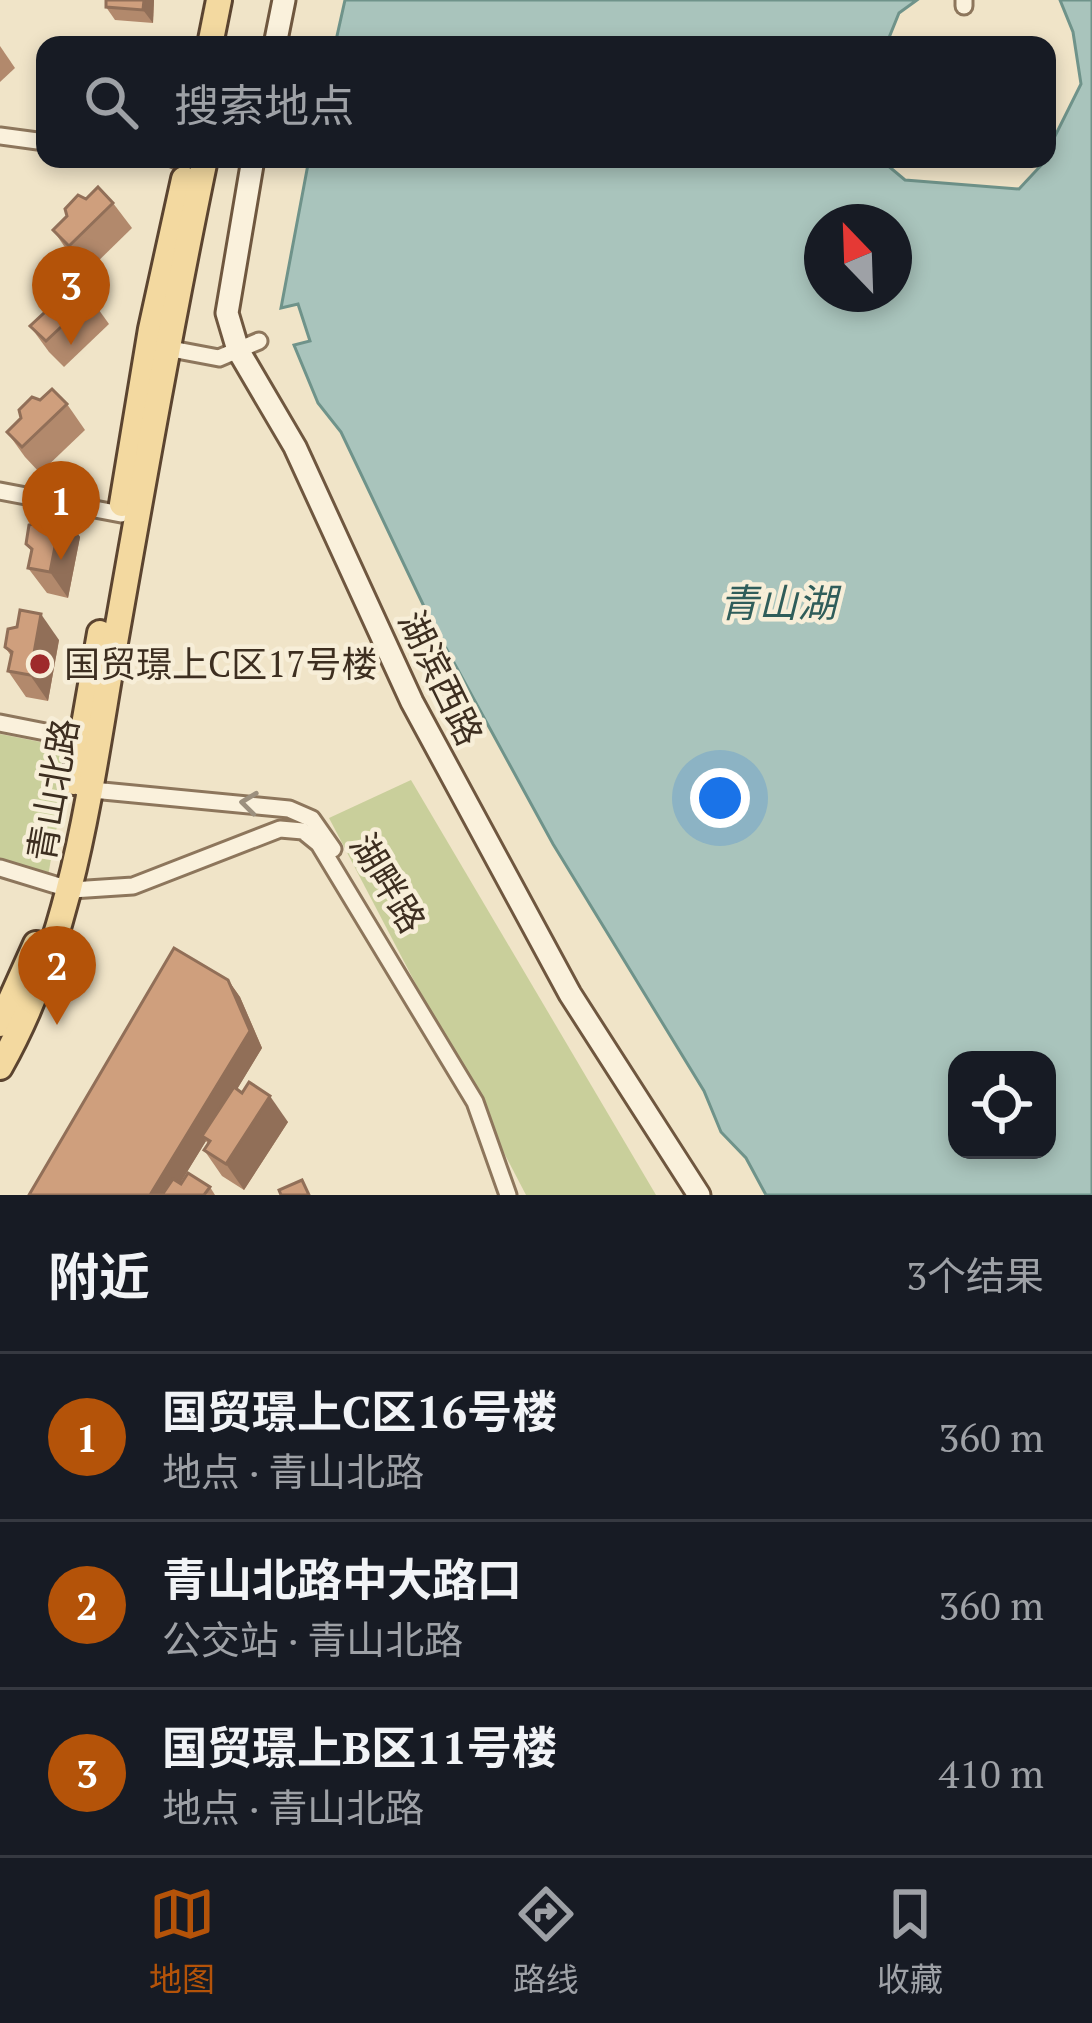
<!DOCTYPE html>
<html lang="zh">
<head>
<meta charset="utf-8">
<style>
	body { margin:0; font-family:"PT Serif","Noto Sans SC",serif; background:#242831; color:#f1f3f6 }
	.controls { position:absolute; right:36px; bottom:36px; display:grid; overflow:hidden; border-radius:24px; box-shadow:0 6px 18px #0003 }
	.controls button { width:108px; height:108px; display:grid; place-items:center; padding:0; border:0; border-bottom:3px solid #363941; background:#171b24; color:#f1f3f6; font:60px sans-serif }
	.compass { position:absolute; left:804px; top:204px; width:108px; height:108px; border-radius:50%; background:#171b24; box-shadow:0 6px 18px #0003; rotate:337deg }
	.you { position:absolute; left:720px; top:798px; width:42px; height:42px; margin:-30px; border:9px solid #fff; border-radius:50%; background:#1a73e8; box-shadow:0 0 0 18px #1a73e833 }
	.badge { display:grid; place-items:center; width:78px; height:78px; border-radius:50%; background:#b45309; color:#fff; font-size:39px; font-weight:700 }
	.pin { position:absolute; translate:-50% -99px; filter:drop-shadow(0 3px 6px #0008) }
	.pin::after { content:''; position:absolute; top:63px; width:42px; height:36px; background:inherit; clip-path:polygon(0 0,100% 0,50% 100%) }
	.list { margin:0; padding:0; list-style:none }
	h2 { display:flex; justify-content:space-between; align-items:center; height:156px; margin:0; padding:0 48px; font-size:51px }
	h2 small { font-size:39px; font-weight:400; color:#9ea1a6 }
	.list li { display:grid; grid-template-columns:78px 1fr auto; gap:36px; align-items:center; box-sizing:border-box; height:168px; padding:0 48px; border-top:3px solid #363941 }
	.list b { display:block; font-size:45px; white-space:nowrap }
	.list p { margin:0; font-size:39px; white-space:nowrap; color:#9ea1a6 }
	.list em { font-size:39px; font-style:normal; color:#9ea1a6 }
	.icon { flex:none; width:66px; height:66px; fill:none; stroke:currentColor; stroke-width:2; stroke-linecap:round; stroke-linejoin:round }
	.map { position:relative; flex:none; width:1092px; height:1195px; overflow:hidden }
	.search { position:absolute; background:#171b24; box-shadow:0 6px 18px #0003; left:36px; right:36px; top:36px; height:132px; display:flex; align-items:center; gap:30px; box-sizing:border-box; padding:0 42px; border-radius:24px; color:#9ea1a6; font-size:45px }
	.sheet { height:660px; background:#171b24 }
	nav { display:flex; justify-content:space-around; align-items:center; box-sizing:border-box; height:168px; border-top:3px solid #363941; background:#171b24; font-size:33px; color:#9ea1a6 }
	nav a { display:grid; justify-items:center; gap:6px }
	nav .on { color:#b45309 }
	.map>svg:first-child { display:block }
</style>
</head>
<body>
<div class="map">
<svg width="1092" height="1195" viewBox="0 0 1092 1195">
	<rect width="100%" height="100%" fill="#f0e4c8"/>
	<g fill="#c9cf9b">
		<polygon points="0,734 71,748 48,876 0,860"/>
		<polygon points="411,780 656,1195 526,1195 329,818"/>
	</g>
	<g fill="#a9c4bc" stroke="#6f938a" stroke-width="3" fill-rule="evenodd">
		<polygon points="345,0 917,0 899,13 886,45 335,45"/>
		<path d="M1060,0H1092V1195H766L746,1158L721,1132L704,1091L553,844L429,617L341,432L318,403L294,345L310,341L298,304L281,308L309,159H880L905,180L1019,189L1047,159V152L1081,84L1073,32ZM822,222H894V294H822ZM957,1060H1047V1150H957Z"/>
	</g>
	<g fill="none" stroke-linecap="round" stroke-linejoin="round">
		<g stroke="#8d765c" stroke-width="21">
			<g id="street">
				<polyline points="964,6 964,0"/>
				<polyline points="0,136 45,142"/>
				<polyline points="174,159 188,161"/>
				<polyline points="166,348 219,358 259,341"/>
				<polyline points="0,491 121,514"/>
				<polyline points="0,723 81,739"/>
				<polyline points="82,789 289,809 312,819 333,849"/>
				<polyline points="0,868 72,890 133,886 280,829 303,831 319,844 475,1102 508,1195"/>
			</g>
		</g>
		<g stroke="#6f573f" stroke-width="27">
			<g id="secondary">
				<polyline points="275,45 284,0"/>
				<polyline points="253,159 227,313 238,350 295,447 412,702 570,994 699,1195"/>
			</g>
		</g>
		<g stroke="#5b4430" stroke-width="30">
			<g id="primary">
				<polyline points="210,45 219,0"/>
				<polyline points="122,504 151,329 184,179"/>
				<polyline points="74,782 100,633"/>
				<polyline points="0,1024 36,944"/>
				<path d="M0,1067C75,934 90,785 116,637C144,477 172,318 205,159"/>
			</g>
		</g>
		<use href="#street" stroke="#faf1dc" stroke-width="15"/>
		<use href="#secondary" stroke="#faf1dc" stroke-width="21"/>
		<use href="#primary" stroke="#f3d9a0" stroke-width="24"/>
	</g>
	<g fill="#b2896c">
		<polygon points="106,0 154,0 153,23 115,20 106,7"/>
		<polygon points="0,46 15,68 0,82"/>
		<polygon points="86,199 113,203 132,228 87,272 71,256 53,230"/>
		<polygon points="64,294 91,299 109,324 64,367 49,352 30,326"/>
		<polygon points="40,400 67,404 85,430 40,473 25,457 7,432"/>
		<polygon points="62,511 80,537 68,598 47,593 28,568 32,552 26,544 38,523"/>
		<polygon points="17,627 59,640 48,701 26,697 8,671 11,656 5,647"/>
		<polygon points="228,980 240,997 262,1048 237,1089 288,1122 244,1190 222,1176 204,1150 208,1144 206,1141 180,1183 210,1187 215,1195 29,1195"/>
	</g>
	<g fill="#916f58">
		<polygon points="144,0 154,0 153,23 143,10"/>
		<polygon points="62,511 80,537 68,598 50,572"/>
		<polygon points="41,614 59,640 48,701 30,675"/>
		<polygon points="228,980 240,997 262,1048 207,1139 202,1136 206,1141 173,1195 150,1195"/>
		<polygon points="270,1096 288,1122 244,1190 226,1164"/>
	</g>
	<g fill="#cf9f7d" stroke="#916f58" stroke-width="3">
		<polygon points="106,0 144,0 143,10 106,7"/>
		<polygon points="98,187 113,203 69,246 53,230 67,216 65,209 78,195 86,199"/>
		<polygon points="76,283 91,299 46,341 30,326 45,312 42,305 56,291 64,294"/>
		<polygon points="52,389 67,404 22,447 7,432 21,418 19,410 32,397 40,400"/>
		<polygon points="41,507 62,511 50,572 28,568 32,549 26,544 29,525 38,523"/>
		<polygon points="20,610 41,614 30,675 8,671 12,652 5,647 8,629 17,627"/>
		<polygon points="174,948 228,980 250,1031 150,1195 29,1195"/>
		<polygon points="249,1082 270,1096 226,1164 204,1150 210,1141 202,1136 234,1087 242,1093"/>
		<polygon points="188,1173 210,1187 204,1195 162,1195 173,1179 181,1184"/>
		<polygon points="302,1180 309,1195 281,1195 279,1190"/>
	</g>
	<defs><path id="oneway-chevron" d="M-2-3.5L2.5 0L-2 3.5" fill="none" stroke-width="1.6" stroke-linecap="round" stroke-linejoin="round" transform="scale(3)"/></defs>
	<use stroke="#9c907e" href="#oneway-chevron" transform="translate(249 803) rotate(-173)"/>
	<circle fill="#9e2a2b" stroke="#f7eed8" stroke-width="4.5" cx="40" cy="664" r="12"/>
	<g text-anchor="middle" stroke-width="9" stroke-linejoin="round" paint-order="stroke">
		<g font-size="36" fill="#3d2e20" stroke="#f7eed8" text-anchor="start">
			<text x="64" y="677">国贸璟上C区17号楼</text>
		</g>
		<g font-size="36" fill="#3d2e20" stroke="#f7eed8">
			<text transform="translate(441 678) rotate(64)" y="13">湖滨西路</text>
			<text transform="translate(53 790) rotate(-80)" y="13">青山北路</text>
			<text transform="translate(388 883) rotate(59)" y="13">湖畔路</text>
		</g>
		<g font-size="39" font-style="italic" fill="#2f5d5a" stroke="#f7eed8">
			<text x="778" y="617">青山湖</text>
		</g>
	</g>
</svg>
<div class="controls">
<button><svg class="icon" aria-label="locate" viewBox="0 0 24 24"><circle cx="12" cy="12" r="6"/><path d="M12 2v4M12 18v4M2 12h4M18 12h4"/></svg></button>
</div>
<svg class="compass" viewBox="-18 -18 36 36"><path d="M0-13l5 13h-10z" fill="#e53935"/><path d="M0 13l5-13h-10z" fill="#9ea1a6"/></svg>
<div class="you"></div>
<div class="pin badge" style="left:61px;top:560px">1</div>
<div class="pin badge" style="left:57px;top:1025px">2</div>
<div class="pin badge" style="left:71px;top:345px">3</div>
<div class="search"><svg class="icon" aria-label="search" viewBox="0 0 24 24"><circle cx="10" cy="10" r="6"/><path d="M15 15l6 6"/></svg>搜索地点</div>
</div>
<section class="sheet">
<h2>附近<small>3个结果</small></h2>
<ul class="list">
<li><span class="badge">1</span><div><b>国贸璟上C区16号楼</b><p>地点 · 青山北路</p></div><em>360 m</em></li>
<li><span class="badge">2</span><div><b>青山北路中大路口</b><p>公交站 · 青山北路</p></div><em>360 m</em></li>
<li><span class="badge">3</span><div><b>国贸璟上B区11号楼</b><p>地点 · 青山北路</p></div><em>410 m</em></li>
</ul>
</section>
<nav>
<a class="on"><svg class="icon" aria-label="map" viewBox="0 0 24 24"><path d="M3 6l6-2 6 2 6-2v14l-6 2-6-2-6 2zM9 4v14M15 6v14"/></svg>地图</a>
<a><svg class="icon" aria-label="directions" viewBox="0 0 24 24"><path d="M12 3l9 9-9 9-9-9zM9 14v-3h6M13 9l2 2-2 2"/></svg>路线</a>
<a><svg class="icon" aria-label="saved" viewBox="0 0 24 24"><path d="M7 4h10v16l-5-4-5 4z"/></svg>收藏</a>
</nav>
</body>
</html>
